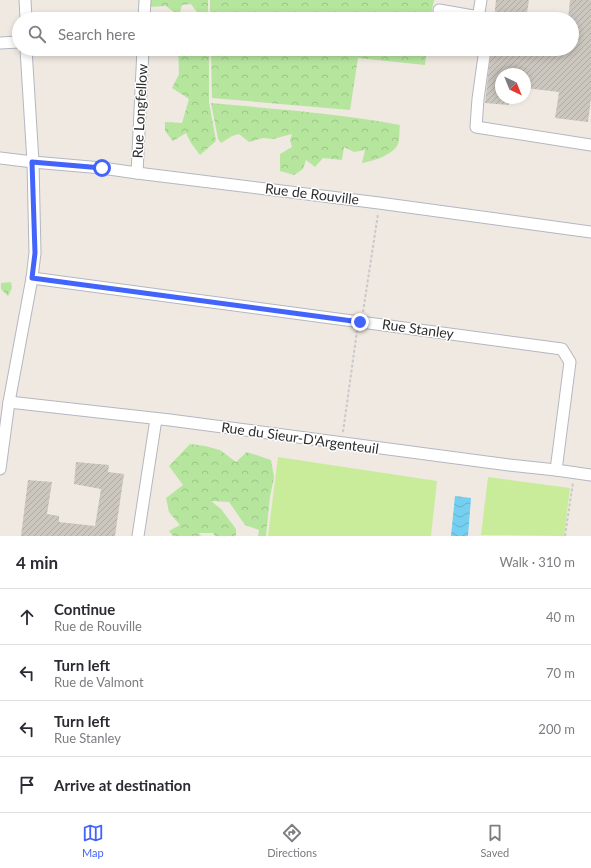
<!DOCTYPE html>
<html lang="en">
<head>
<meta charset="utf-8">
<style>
	body { margin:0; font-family:Lato,sans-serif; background:#f7f7f7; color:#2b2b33 }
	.compass { position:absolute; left:495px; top:68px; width:36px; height:36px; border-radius:50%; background:#fff; box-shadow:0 2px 6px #0003; rotate:137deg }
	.stop { position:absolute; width:12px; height:12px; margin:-9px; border:3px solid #4264fb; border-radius:50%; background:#fff }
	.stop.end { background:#4264fb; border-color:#fff; box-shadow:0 1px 4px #0008 }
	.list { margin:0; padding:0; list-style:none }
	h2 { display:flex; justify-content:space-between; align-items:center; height:52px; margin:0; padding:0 16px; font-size:17px }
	h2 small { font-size:13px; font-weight:400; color:#7c7c81 }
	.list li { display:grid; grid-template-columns:26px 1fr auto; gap:12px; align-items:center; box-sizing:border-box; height:56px; padding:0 16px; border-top:1px solid #e1e1e2 }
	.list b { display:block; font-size:15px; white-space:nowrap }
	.list p { margin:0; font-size:13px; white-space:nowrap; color:#7c7c81 }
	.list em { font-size:13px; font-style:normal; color:#7c7c81 }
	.icon { flex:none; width:22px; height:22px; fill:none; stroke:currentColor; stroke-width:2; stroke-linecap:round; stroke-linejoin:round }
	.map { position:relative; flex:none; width:591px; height:536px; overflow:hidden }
	.search { position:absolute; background:#fff; box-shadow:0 2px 6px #0003; left:12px; right:12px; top:12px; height:44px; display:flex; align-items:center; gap:10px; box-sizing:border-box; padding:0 14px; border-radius:22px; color:#7c7c81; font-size:15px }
	.sheet { height:276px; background:#fff }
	nav { display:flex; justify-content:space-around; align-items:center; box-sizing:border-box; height:56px; border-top:1px solid #e1e1e2; background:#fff; font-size:11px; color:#7c7c81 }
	nav a { display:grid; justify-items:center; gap:2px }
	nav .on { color:#4264fb }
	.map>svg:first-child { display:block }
</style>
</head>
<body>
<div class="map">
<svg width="591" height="536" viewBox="0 0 591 536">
	<defs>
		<pattern id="forest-crowns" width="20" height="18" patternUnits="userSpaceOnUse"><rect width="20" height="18" fill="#b6e59e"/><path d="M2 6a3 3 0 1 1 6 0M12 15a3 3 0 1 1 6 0" fill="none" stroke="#9dc588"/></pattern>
		<pattern id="water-waves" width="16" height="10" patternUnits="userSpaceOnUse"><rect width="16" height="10" fill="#75cff0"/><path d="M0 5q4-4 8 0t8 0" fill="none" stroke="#66b2ce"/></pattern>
		<pattern id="building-hatch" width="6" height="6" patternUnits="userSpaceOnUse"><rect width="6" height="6" fill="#cbc7bf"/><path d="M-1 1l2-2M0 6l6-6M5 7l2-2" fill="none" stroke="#afaba4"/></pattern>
	</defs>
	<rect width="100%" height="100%" fill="#efe9e1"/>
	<g fill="url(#forest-crowns)">
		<polygon points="151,0 208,0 208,19 198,19 199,15 191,4 182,5 179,16 166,6 150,7"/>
		<polygon points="210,0 434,0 430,19 210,19"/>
		<polygon points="178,49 209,49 209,102 216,141 200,155 191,143 186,133 173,141 165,131 165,122 182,123 189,99 172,88 179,74"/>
		<polygon points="211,49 427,49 425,65 358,58 350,110 212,98"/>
		<path d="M211,103C274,109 338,113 400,125C399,130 400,139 398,144C393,155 373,161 362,163L365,150L354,152L344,147L342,160L323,158L315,167L306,160L303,169L294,175L280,171V154L292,147L290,140L292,134L273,139L263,138L249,142L239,134L232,136L221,143L218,139Z"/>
		<polygon points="11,282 12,288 8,296 1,289 1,283"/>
		<polygon points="190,444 205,446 220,450 236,462 247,452 271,460 274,477 270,497 266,536 258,536 259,530 245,525 229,502 211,501 221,509 236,529 236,536 215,536 213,533 199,533 201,536 173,536 169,531 180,525 169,512 166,498 183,485 169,466"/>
	</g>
	<g fill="#c9ec9a">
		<polygon points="278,457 437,481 431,536 268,536"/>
		<polygon points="488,477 570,488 564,536 481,535"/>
	</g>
	<polygon fill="url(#water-waves)" points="455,496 471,498 468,536 451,536"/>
	<g fill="url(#building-hatch)">
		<polygon points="496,0 529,0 526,19 494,19"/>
		<polygon points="570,0 591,0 591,98 588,122 555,118 559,92 525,88 525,74 501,74 501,98 509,98 509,105 485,103 491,49 572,49 572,19 568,19"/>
		<polygon points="76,462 109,465 108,472 124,474 115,536 21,536 28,480 52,482 47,514 59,516 59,522 95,526 101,489 74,484"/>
	</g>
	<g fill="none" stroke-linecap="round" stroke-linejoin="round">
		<g stroke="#b4b7c1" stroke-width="13">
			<g id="minor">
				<polyline points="25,0 26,19"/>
				<polyline points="439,10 479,17"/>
				<polyline points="144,19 145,0"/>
				<polyline points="478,19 481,0"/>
				<polyline points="0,43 19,42"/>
				<polyline points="485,49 478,99 476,127 591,145"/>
				<polyline points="0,158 33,162 102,168 137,173 379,203 591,232"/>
				<polyline points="137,173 143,49"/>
				<polyline points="32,278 562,349 570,362 556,470"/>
				<polyline points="9,402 170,420 509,465 556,470 591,475"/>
				<polyline points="0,469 9,402 32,278 35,253 33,162 26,49"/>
				<polyline points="138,536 156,419"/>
			</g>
		</g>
		<g stroke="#c9c9c9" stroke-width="2" stroke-dasharray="3 2" stroke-linecap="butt">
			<polyline points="363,312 378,214"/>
			<polyline points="343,432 357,331"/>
			<polyline points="565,536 573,482"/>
		</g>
		<use href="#minor" stroke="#fff" stroke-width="11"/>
	</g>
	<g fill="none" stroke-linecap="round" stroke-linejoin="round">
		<polyline stroke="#4264fb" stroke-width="5" points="102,168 32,162 35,253 32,278 360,322"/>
	</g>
	<g text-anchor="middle" stroke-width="3" stroke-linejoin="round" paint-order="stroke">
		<g font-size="14" fill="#2e2e2e" stroke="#fff">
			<text transform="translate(140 111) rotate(-87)" y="5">Rue Longfellow</text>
			<text transform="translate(312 194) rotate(7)" y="5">Rue de Rouville</text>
			<text transform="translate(418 329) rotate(8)" y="5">Rue Stanley</text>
			<text transform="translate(300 438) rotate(8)" y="5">Rue du Sieur-D'Argenteuil</text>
		</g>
	</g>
</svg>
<svg class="compass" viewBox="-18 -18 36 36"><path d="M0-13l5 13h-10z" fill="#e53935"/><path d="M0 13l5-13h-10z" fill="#7c7c81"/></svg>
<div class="stop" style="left:102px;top:168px"></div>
<div class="stop end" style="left:360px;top:322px"></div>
<div class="search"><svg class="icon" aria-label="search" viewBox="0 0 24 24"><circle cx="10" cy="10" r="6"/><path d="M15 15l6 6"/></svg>Search here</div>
</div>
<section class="sheet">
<h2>4 min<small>Walk · 310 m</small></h2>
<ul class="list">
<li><svg class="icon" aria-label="ahead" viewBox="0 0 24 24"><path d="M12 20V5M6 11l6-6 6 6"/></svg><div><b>Continue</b><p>Rue de Rouville</p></div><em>40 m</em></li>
<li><svg class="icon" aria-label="left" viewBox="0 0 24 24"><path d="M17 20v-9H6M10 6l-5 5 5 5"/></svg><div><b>Turn left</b><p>Rue de Valmont</p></div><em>70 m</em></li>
<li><svg class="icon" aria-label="left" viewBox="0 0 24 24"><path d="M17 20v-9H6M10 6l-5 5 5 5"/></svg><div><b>Turn left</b><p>Rue Stanley</p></div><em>200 m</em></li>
<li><svg class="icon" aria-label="arrive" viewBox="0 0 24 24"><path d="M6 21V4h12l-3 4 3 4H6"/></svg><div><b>Arrive at destination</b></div></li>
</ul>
</section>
<nav>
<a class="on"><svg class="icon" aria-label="map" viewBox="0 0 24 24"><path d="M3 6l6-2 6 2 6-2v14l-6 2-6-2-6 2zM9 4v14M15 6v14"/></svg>Map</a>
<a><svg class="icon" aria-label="directions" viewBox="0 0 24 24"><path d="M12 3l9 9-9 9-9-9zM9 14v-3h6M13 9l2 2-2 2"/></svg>Directions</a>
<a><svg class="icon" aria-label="saved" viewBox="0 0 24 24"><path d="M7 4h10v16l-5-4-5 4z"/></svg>Saved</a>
</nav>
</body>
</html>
